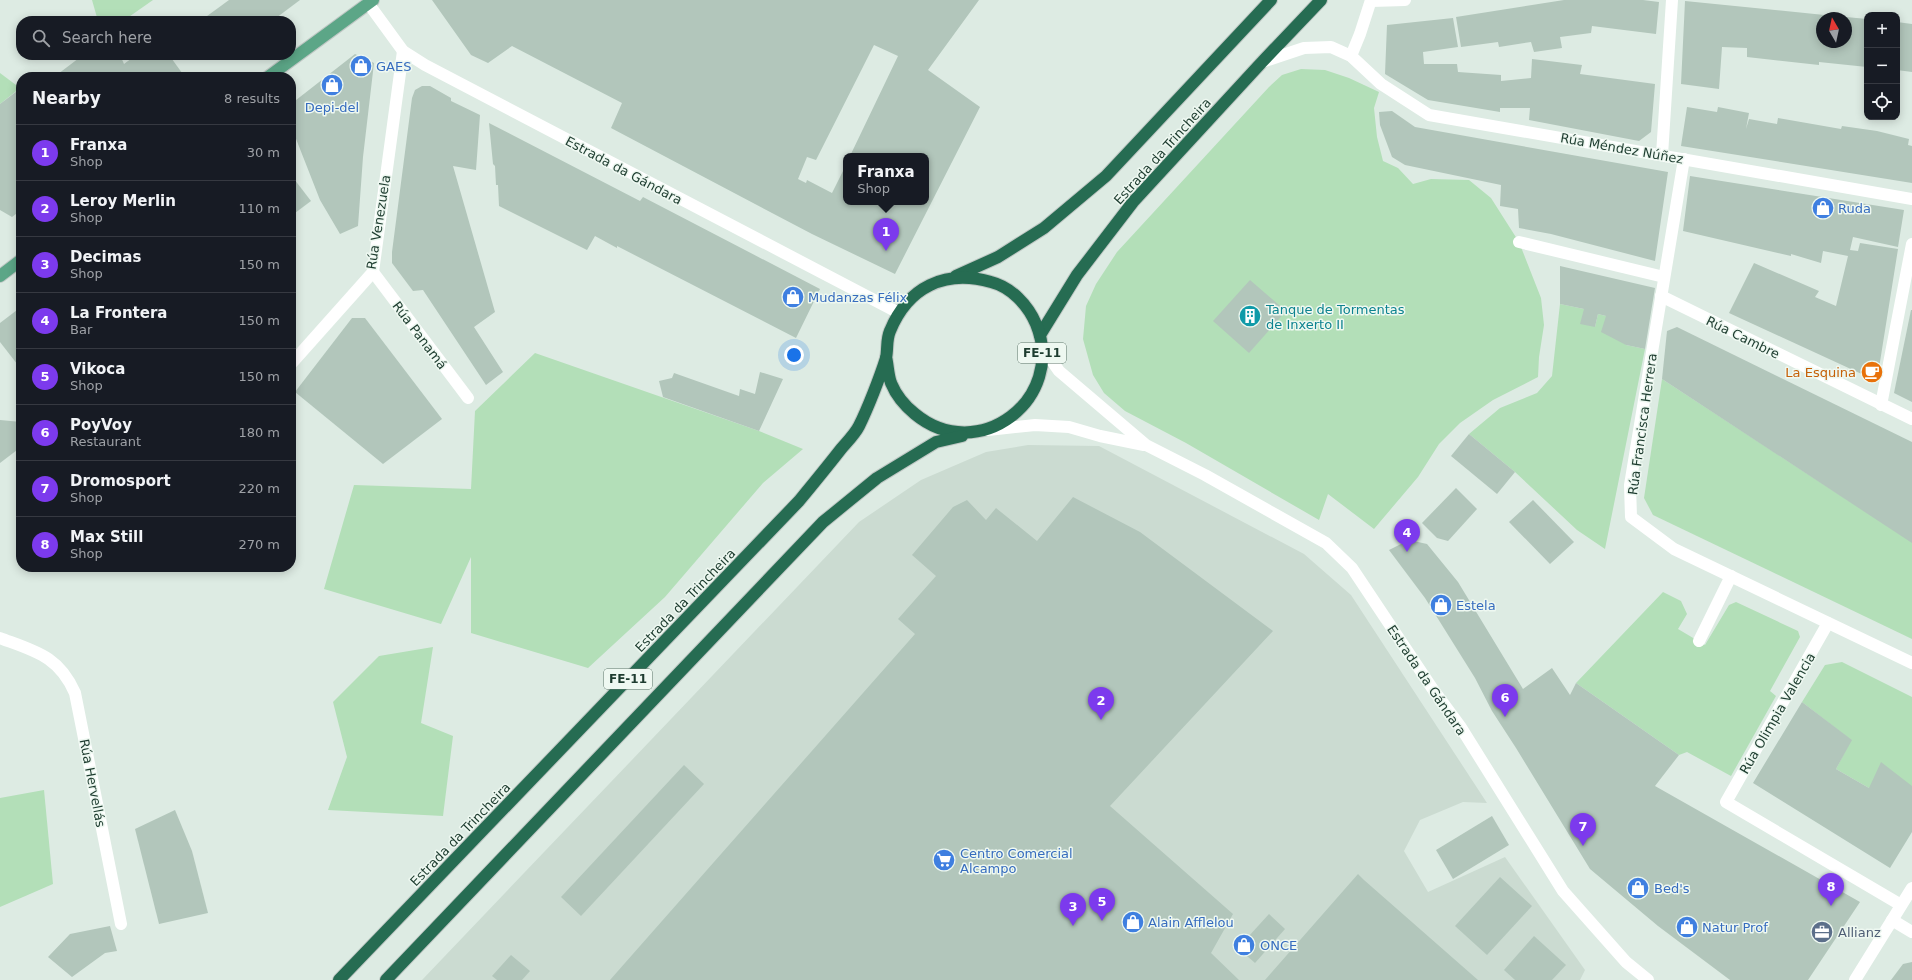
<!DOCTYPE html>
<html lang="en">
<head>
<meta charset="utf-8">
<style>
	body { margin:0; font-family:"DejaVu Sans",sans-serif; background:#20242c; color:#f1f3f6 }
	.controls { position:absolute; right:12px; top:12px; display:grid; overflow:hidden; border-radius:8px; box-shadow:0 2px 10px #0003 }
	.controls button { width:36px; height:36px; display:grid; place-items:center; padding:0; border:0; border-bottom:1px solid #363941; background:#171b24; color:#f1f3f6; font:20px sans-serif }
	.compass { position:absolute; left:1816px; top:12px; width:36px; height:36px; border-radius:50%; background:#171b24; box-shadow:0 2px 10px #0003; rotate:351deg }
	.you { position:absolute; left:794px; top:355px; width:14px; height:14px; margin:-10px; border:3px solid #fff; border-radius:50%; background:#1a73e8; box-shadow:0 0 0 6px #1a73e833 }
	.badge { display:grid; place-items:center; width:26px; height:26px; border-radius:50%; background:#7c3aed; color:#fff; font-size:13px; font-weight:700 }
	.pin { position:absolute; translate:-50% -33px; filter:drop-shadow(0 1px 2px #0008) }
	.pin::after { content:''; position:absolute; top:21px; width:14px; height:12px; background:inherit; clip-path:polygon(0 0,100% 0,50% 100%) }
	.popup { position:absolute; left:843px; top:153px; width:86px; height:52px; box-sizing:border-box; display:grid; place-content:center; border-radius:8px; background:#171b24; filter:drop-shadow(0 1px 3px #0005); font-size:13px; white-space:nowrap; color:#9ea1a6 }
	.popup b { font-size:15px; color:#f1f3f6 }
	.popup::after { content:''; position:absolute; left:50%; top:100%; margin-left:-8px; border:8px solid transparent; border-top-color:#171b24 }
	.list { margin:0; padding:0; list-style:none }
	h2 { display:flex; justify-content:space-between; align-items:center; height:52px; margin:0; padding:0 16px; font-size:17px }
	h2 small { font-size:13px; font-weight:400; color:#9ea1a6 }
	.list li { display:grid; grid-template-columns:26px 1fr auto; gap:12px; align-items:center; box-sizing:border-box; height:56px; padding:0 16px; border-top:1px solid #363941 }
	.list b { display:block; font-size:15px; white-space:nowrap }
	.list p { margin:0; font-size:13px; white-space:nowrap; color:#9ea1a6 }
	.list em { font-size:13px; font-style:normal; color:#9ea1a6 }
	.icon { flex:none; width:22px; height:22px; fill:none; stroke:currentColor; stroke-width:2; stroke-linecap:round; stroke-linejoin:round }
	.map { position:relative; flex:none; width:1912px; height:980px; overflow:hidden }
	.search { position:absolute; background:#171b24; box-shadow:0 2px 10px #0003; left:16px; top:16px; width:280px; height:44px; display:flex; align-items:center; gap:10px; box-sizing:border-box; padding:0 14px; border-radius:16px; color:#9ea1a6; font-size:15px }
	.panel { position:absolute; background:#171b24; box-shadow:0 2px 10px #0003; left:16px; top:72px; width:280px; height:500px; border-radius:16px }
	.map>svg:first-child { display:block }
</style>
</head>
<body>
<div class="map">
<svg width="1912" height="980" viewBox="0 0 1912 980">
	<rect width="100%" height="100%" fill="#ddebe3"/>
	<polygon fill="#cbdbd1" points="1028,445 1099,446 1304,554 1351,595 1487,803 1463,802 1420,820 1404,851 1428,892 1505,857 1585,970 1580,980 422,980 859,522 921,480 986,452"/>
	<g fill="#b3dfb8">
		<polygon points="92,0 153,0 123,21 98,21"/>
		<polygon points="1301,69 1325,70 1349,78 1379,92 1374,108 1377,137 1383,161 1398,168 1413,184 1431,179 1469,180 1491,198 1519,242 1541,298 1544,325 1539,357 1538,377 1493,400 1460,423 1439,444 1418,477 1374,529 1328,494 1319,520 1186,443 1125,411 1104,393 1093,375 1083,339 1086,306 1096,284 1117,252 1269,87 1282,75"/>
		<polygon points="0,73 20,88 0,104"/>
		<polygon points="1560,304 1584,309 1595,327 1598,314 1606,316 1626,345 1645,349 1605,549 1577,530 1515,472 1469,434 1500,408 1537,393 1552,376"/>
		<polygon points="535,353 759,431 803,449 763,483 665,597 588,668 471,633 471,557 441,624 324,589 354,485 471,489 475,411"/>
		<polygon points="1662,379 1912,542 1912,639 1653,515 1644,498"/>
		<polygon points="1663,592 1681,601 1687,614 1678,629 1705,645 1729,605 1736,602 1798,631 1800,637 1770,691 1776,696 1731,776 1687,752 1679,755 1576,683"/>
		<polygon points="433,647 421,723 453,736 443,816 328,810 347,757 333,702 379,656"/>
		<polygon points="1842,662 1912,697 1912,786 1869,788 1836,769 1851,740 1802,702 1825,665"/>
		<polygon points="44,790 53,884 0,907 0,798"/>
	</g>
	<g fill="#b2c6bb" fill-rule="evenodd">
		<polygon points="229,0 300,0 272,21 204,21 203,19"/>
		<path d="M432,0H979L928,70L980,107L895,274L812,234L611,128L622,103L512,46L488,63L471,55ZM874,45L898,56L850,156H926V202H846V165L832,193L807,180L806,183L798,179L807,157L816,160Z"/>
		<polygon points="1564,0 1643,0 1659,2 1656,34 1592,26 1591,33 1560,37 1562,48 1534,52 1531,42 1499,47 1498,42 1461,47 1456,17"/>
		<polygon points="1685,1 1844,17 1822,18 1822,42 1846,42 1846,17 1867,19 1867,67 1819,62 1819,65 1747,57 1747,48 1722,47 1719,89 1681,84"/>
		<polygon points="1453,18 1458,47 1423,52 1424,64 1457,64 1458,72 1501,75 1501,81 1531,78 1532,59 1582,65 1580,74 1655,84 1651,132 1639,141 1529,120 1530,108 1500,108 1500,112 1428,100 1385,74 1387,25"/>
		<polygon points="1897,22 1912,24 1912,72 1897,70"/>
		<polygon points="355,54 374,63 363,157 358,226 340,234 320,200 291,126 291,104"/>
		<polygon points="83,55 120,55 124,64 136,55 169,55 185,77 54,77"/>
		<polygon points="422,86 430,86 451,98 451,101 480,115 476,170 453,166 495,312 474,327 503,372 486,385 423,290 413,291 392,263 392,252 412,98 415,90"/>
		<polygon points="21,88 21,210 12,217 0,210 0,104"/>
		<polygon points="1687,107 1717,112 1718,107 1749,113 1746,129 1749,119 1777,124 1778,118 1841,129 1842,126 1877,131 1909,139 1908,145 1912,146 1912,183 1681,146"/>
		<polygon points="1392,111 1415,127 1668,172 1655,261 1551,234 1519,228 1518,209 1500,206 1501,185 1405,165 1392,157 1380,125 1379,112"/>
		<polygon points="489,123 640,201 643,197 820,289 796,338 617,246 617,248 595,236 587,250 499,206 498,185 496,185 495,166 493,164"/>
		<polygon points="291,175 311,201 291,216"/>
		<polygon points="1690,176 1904,210 1898,247 1853,237 1850,250 1858,251 1860,243 1898,249 1879,368 1866,376 1729,313 1754,263 1819,291 1815,297 1836,306 1848,256 1823,251 1821,263 1791,254 1791,256 1683,231"/>
		<polygon points="1560,266 1655,288 1645,349 1626,345 1601,332 1606,316 1598,314 1595,327 1580,324 1584,309 1560,304"/>
		<polygon points="1250,280 1286,311 1249,353 1213,321"/>
		<polygon points="21,307 21,369 0,342 0,323"/>
		<polygon points="1911,310 1912,310 1912,402 1894,393"/>
		<polygon points="352,318 365,318 442,419 383,464 295,392"/>
		<polygon points="1677,327 1912,442 1912,543 1662,379 1667,331"/>
		<polygon points="760,372 783,379 759,431 663,397 659,381 672,378 674,373 739,396 740,389 755,394"/>
		<polygon points="0,420 21,422 21,447 0,463"/>
		<polygon points="1469,434 1515,472 1497,494 1451,456"/>
		<polygon points="1456,488 1477,509 1448,541 1437,538 1422,523"/>
		<polygon points="1073,497 1140,532 1273,631 1110,806 1233,914 1211,953 1239,980 610,980 915,634 898,619 936,576 912,555 953,507 967,500 986,520 996,508 1037,541"/>
		<polygon points="1533,500 1574,542 1550,564 1509,522"/>
		<polygon points="1409,540 1427,544 1458,582 1523,689 1552,668 1570,695 1576,683 1679,755 1655,786 1860,902 1808,980 1730,980 1658,926 1590,869 1516,748 1492,711 1475,678 1425,598 1389,550"/>
		<polygon points="1802,702 1852,740 1836,769 1869,788 1881,762 1912,786 1912,832 1890,868 1753,783"/>
		<polygon points="684,765 704,784 581,916 561,897"/>
		<polygon points="175,810 192,851 208,913 159,924 135,829"/>
		<polygon points="1492,816 1509,845 1453,879 1436,850"/>
		<polygon points="1358,874 1364,880 1478,980 1265,980"/>
		<polygon points="1500,877 1532,906 1487,955 1455,926"/>
		<polygon points="1269,914 1285,929 1255,963 1238,948"/>
		<polygon points="110,926 117,951 105,953 72,977 48,957 70,934"/>
		<polygon points="1534,936 1566,965 1552,980 1515,980 1504,970"/>
		<polygon points="511,955 530,971 522,980 497,980 492,976"/>
		<polygon points="1912,962 1912,980 1891,980 1903,964"/>
	</g>
	<g fill="none" stroke-linecap="round" stroke-linejoin="round">
		<g stroke="#c0c8c5" stroke-width="14">
			<g id="major">
				<polyline points="268,77 373,0"/>
				<polyline points="0,276 21,260"/>
			</g>
		</g>
		<g stroke="#c0c8c5" stroke-width="14">
			<g id="highway">
				<polyline points="956,276 998,257 1044,228 1106,176 1271,0"/>
				<polyline points="1040,335 1077,275 1133,202 1262,62 1321,0"/>
				<path d="M339,980L799,501C813,484 827,467 841,449C847,442 855,434 859,426C868,408 880,377 886,358C888,349 886,340 890,331C908,287 945,269 991,282C1011,287 1028,305 1036,324C1067,399 978,466 915,414C905,406 896,395 891,383C888,375 888,365 886,357"/>
				<polyline points="386,980 823,522 877,478 936,442 962,436"/>
			</g>
		</g>
		<g stroke="#fff" stroke-width="12">
			<polyline points="1371,1 1405,0"/>
			<polyline points="368,3 403,51 425,65 899,313"/>
			<polyline points="1351,56 1360,34 1371,0"/>
			<polyline points="1262,62 1304,48 1331,47 1351,56 1381,84 1429,115 1912,199"/>
			<polyline points="1662,155 1672,0"/>
			<polyline points="1684,159 1630,485 1631,517 1674,549 1912,663"/>
			<polyline points="1519,242 1664,277"/>
			<polyline points="373,272 468,398"/>
			<polyline points="1661,296 1912,419"/>
			<polyline points="1043,348 1059,371 1146,445 1205,475 1326,543 1352,568 1432,688 1460,726 1563,891 1626,962 1648,980"/>
			<polyline points="291,364 373,272 403,51"/>
			<polyline points="1881,405 1912,244"/>
			<polyline points="988,430 1035,425 1069,427 1100,436 1144,445"/>
			<polyline points="1828,623 1726,802 1901,905"/>
			<path d="M0,638C35,651 59,656 75,693L121,924"/>
			<polyline points="1699,641 1731,576"/>
			<polyline points="1892,920 1912,932"/>
			<polyline points="1855,980 1912,888"/>
		</g>
		<use href="#major" stroke="#5ca687" stroke-width="12"/>
		<use href="#highway" stroke="#266c52" stroke-width="12"/>
	</g>
	<defs>
		<g id="shop-disc" transform="scale(1.15)"><circle r="9.5" fill="#3f7fe0" stroke="#eef8f1"/><path d="M-5-2.5h2.3a2.7 3.5 0 0 1 5.4 0H5L5.5 6h-11ZM-1.5-2.5h3a1.5 2.3 0 0 0-3 0Z" fill="#fff"/></g>
		<g id="building-disc" transform="scale(1.15)"><circle r="9.5" fill="#0f9aa8" stroke="#eef8f1"/><path d="M-4-6H4V6H1V3H-1V6H-4ZM-2.5-4.3h1.7v1.8h-1.7ZM.8-4.3h1.7v1.8H.8ZM-2.5-1h1.7V.8h-1.7ZM.8-1h1.7V.8H.8Z" fill="#fff"/></g>
		<g id="cafe-disc" transform="scale(1.15)"><circle r="9.5" fill="#e8710a" stroke="#eef8f1"/><path d="M-5.5-4.5H6V0H3Q3 3.5 0 3.5H-2.5Q-5.5 3.5-5.5 0ZM3-3.2v2h1.7v-2ZM-6 4.5H4V6H-6Z" fill="#fff"/></g>
		<g id="supermarket-disc" transform="scale(1.15)"><circle r="9.5" fill="#3f7fe0" stroke="#eef8f1"/><path d="M-6-5.5h2.5l.6 2H6L4.5 2H-2.5L-4.4-4H-6ZM-1.5 3.2a1.3 1.3 0 1 0 .1 0ZM3 3.2a1.3 1.3 0 1 0 .1 0Z" fill="#fff"/></g>
		<g id="office-disc" transform="scale(1.15)"><circle r="9.5" fill="#5c6f8a" stroke="#eef8f1"/><path d="M-6-3h4V-5.5h4V-3h4V5H-6ZM-1-4.5V-3h2v-1.5ZM-6 0V1H6V0Z" fill="#fff"/></g>
	</defs>
	<g fill-rule="evenodd">
		<use href="#shop-disc" x="361" y="66"/>
		<use href="#shop-disc" x="332" y="85"/>
		<use href="#shop-disc" x="1823" y="208"/>
		<use href="#shop-disc" x="793" y="297"/>
		<use href="#building-disc" x="1250" y="316"/>
		<use href="#cafe-disc" x="1872" y="372"/>
		<use href="#shop-disc" x="1441" y="605"/>
		<use href="#supermarket-disc" x="944" y="860"/>
		<use href="#shop-disc" x="1638" y="888"/>
		<use href="#shop-disc" x="1133" y="922"/>
		<use href="#shop-disc" x="1687" y="927"/>
		<use href="#office-disc" x="1822" y="932"/>
		<use href="#shop-disc" x="1244" y="945"/>
	</g>
	<g text-anchor="middle" stroke-width="3" stroke-linejoin="round" paint-order="stroke">
		<g fill="#eef8f1" stroke="#5c7469" stroke-width="1">
			<rect x="1018" y="343" width="48" height="20" rx="3"/>
			<rect x="604" y="669" width="48" height="20" rx="3"/>
		</g>
		<g font-size="12" font-weight="bold" fill="#1d3c2f">
			<text x="1042" y="357">FE-11</text>
			<text x="628" y="683">FE-11</text>
		</g>
		<g font-size="13" fill="#366cbe" stroke="#eef8f1" text-anchor="start">
			<text x="376" y="71">GAES</text>
			<text x="332" y="112" text-anchor="middle">Depi-del</text>
			<text x="1838" y="213">Ruda</text>
			<text x="808" y="302">Mudanzas Félix</text>
			<text x="1456" y="610">Estela</text>
			<text x="960" y="858">Centro Comercial<tspan x="960" dy="15">Alcampo</tspan></text>
			<text x="1654" y="893">Bed's</text>
			<text x="1148" y="927">Alain Afflelou</text>
			<text x="1702" y="932">Natur Prof</text>
			<text x="1260" y="950">ONCE</text>
		</g>
		<g font-size="13" fill="#1d3c2f" stroke="#eef8f1">
			<text transform="translate(1622 148) rotate(10)" y="5">Rúa Méndez Núñez</text>
			<text transform="translate(1162 151) rotate(-48)" y="5">Estrada da Trincheira</text>
			<text transform="translate(624 170) rotate(28)" y="5">Estrada da Gándara</text>
			<text transform="translate(378 222) rotate(-81)" y="5">Rúa Venezuela</text>
			<text transform="translate(420 335) rotate(53)" y="5">Rúa Panamá</text>
			<text transform="translate(1743 337) rotate(26)" y="5">Rúa Cambre</text>
			<text transform="translate(1642 424) rotate(-82)" y="5">Rúa Francisca Herrera</text>
			<text transform="translate(685 600) rotate(-46)" y="5">Estrada da Trincheira</text>
			<text transform="translate(1427 680) rotate(56)" y="5">Estrada da Gándara</text>
			<text transform="translate(1777 713) rotate(-60)" y="5">Rúa Olimpia Valencia</text>
			<text transform="translate(93 783) rotate(79)" y="5">Rúa Hervellás</text>
			<text transform="translate(460 834) rotate(-46)" y="5">Estrada da Trincheira</text>
		</g>
		<g font-size="13" fill="#0d838f" stroke="#eef8f1" text-anchor="start">
			<text x="1266" y="314">Tanque de Tormentas<tspan x="1266" dy="15">de Inxerto II</tspan></text>
		</g>
		<g font-size="13" fill="#c56008" stroke="#eef8f1" text-anchor="end">
			<text x="1856" y="377">La Esquina</text>
		</g>
		<g font-size="13" fill="#4e5e75" stroke="#eef8f1" text-anchor="start">
			<text x="1838" y="937">Allianz</text>
		</g>
	</g>
</svg>
<div class="controls">
<button>+</button>
<button>−</button>
<button><svg class="icon" aria-label="locate" viewBox="0 0 24 24"><circle cx="12" cy="12" r="6"/><path d="M12 2v4M12 18v4M2 12h4M18 12h4"/></svg></button>
</div>
<svg class="compass" viewBox="-18 -18 36 36"><path d="M0-13l5 13h-10z" fill="#e53935"/><path d="M0 13l5-13h-10z" fill="#9ea1a6"/></svg>
<div class="you"></div>
<div class="pin badge" style="left:886px;top:251px">1</div>
<div class="popup"><b>Franxa</b>Shop</div>
<div class="pin badge" style="left:1101px;top:720px">2</div>
<div class="pin badge" style="left:1073px;top:926px">3</div>
<div class="pin badge" style="left:1407px;top:552px">4</div>
<div class="pin badge" style="left:1102px;top:921px">5</div>
<div class="pin badge" style="left:1505px;top:717px">6</div>
<div class="pin badge" style="left:1583px;top:846px">7</div>
<div class="pin badge" style="left:1831px;top:906px">8</div>
<div class="search"><svg class="icon" aria-label="search" viewBox="0 0 24 24"><circle cx="10" cy="10" r="6"/><path d="M15 15l6 6"/></svg>Search here</div>
<section class="panel">
<h2>Nearby<small>8 results</small></h2>
<ul class="list">
<li><span class="badge">1</span><div><b>Franxa</b><p>Shop</p></div><em>30 m</em></li>
<li><span class="badge">2</span><div><b>Leroy Merlin</b><p>Shop</p></div><em>110 m</em></li>
<li><span class="badge">3</span><div><b>Decimas</b><p>Shop</p></div><em>150 m</em></li>
<li><span class="badge">4</span><div><b>La Frontera</b><p>Bar</p></div><em>150 m</em></li>
<li><span class="badge">5</span><div><b>Vikoca</b><p>Shop</p></div><em>150 m</em></li>
<li><span class="badge">6</span><div><b>PoyVoy</b><p>Restaurant</p></div><em>180 m</em></li>
<li><span class="badge">7</span><div><b>Dromosport</b><p>Shop</p></div><em>220 m</em></li>
<li><span class="badge">8</span><div><b>Max Still</b><p>Shop</p></div><em>270 m</em></li>
</ul>
</section>
</div>
</body>
</html>
